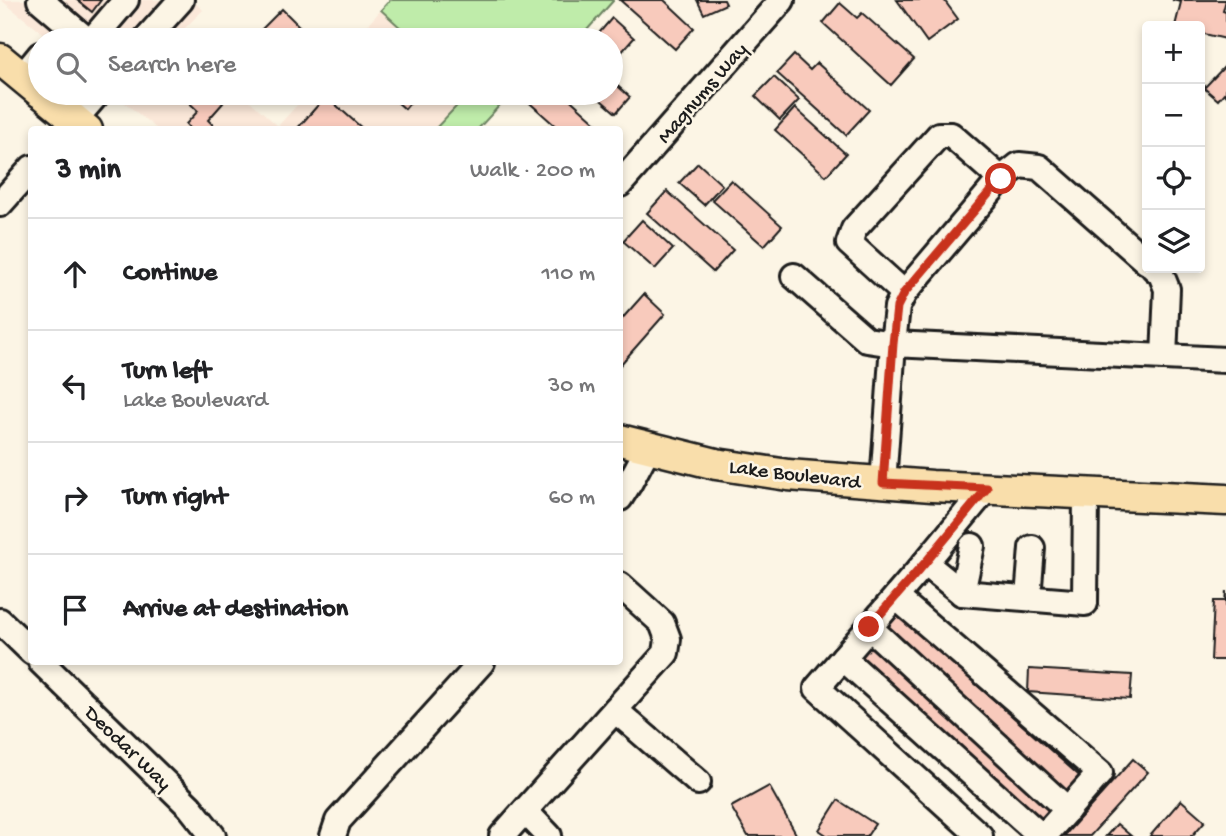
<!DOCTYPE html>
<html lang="en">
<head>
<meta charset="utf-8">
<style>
	body { margin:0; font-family:"Gochi Hand",sans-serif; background:#f6f6f6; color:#202124 }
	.controls { position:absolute; right:21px; top:21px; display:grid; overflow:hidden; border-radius:7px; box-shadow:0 4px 10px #0003 }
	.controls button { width:63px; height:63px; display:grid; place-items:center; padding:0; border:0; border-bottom:2px solid #e0e0e0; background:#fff; color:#202124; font:35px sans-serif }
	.stop { position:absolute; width:21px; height:21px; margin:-16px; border:5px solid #c8321e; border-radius:50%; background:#fff }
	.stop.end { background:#c8321e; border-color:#fff; box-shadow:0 2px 7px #0008 }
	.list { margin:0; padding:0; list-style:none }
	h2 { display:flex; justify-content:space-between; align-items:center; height:91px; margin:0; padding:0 28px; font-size:30px }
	h2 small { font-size:23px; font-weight:400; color:#757577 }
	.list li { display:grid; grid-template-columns:46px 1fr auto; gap:21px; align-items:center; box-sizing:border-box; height:112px; padding:0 28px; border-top:2px solid #e0e0e0 }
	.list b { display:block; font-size:26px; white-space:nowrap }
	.list p { margin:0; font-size:23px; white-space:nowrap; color:#757577 }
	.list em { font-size:23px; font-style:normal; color:#757577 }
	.icon { flex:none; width:38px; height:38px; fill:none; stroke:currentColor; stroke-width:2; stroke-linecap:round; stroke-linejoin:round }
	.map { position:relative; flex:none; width:1226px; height:836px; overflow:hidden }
	.search { position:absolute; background:#fff; box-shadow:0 4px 10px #0003; left:28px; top:28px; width:595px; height:77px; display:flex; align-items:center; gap:18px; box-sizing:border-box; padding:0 24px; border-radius:38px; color:#757577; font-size:26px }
	.panel { position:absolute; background:#fff; box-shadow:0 4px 10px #0003; left:28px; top:126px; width:595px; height:539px; border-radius:7px }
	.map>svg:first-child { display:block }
</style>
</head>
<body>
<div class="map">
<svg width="1226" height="836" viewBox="0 0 1226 836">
	<rect width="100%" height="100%" fill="#fcf5e5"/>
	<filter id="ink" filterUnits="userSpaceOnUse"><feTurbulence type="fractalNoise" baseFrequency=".0143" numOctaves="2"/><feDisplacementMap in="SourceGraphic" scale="14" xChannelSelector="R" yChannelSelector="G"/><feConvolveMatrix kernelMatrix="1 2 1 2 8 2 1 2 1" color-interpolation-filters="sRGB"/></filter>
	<g filter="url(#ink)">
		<g fill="#fbe8d9">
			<polygon points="1,0 192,0 203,10 178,35 183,40 51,40"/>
			<polygon points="381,10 414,40 354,40"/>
			<polygon points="113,93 241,93 278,126 308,93 469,93 435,130 157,129"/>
		</g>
		<g fill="#bfecaa" stroke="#6e8463" stroke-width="2">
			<polygon points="390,0 613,0 613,1 578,40 414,40 381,10"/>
			<polygon points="469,93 511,93 478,129 435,129"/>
		</g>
		<g fill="#f8cabc" stroke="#1c1c1c" stroke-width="2">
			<polygon points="77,0 101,0 92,12"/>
			<polygon points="620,0 664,0 694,28 675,49"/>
			<polygon points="697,0 724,0 726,4 704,14"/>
			<polygon points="897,0 944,0 958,19 927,42"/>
			<polygon points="1172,0 1226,0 1223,11 1226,12 1226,39 1200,33 1200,26 1175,26 1181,2"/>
			<polygon points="840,3 857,18 862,13 914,59 891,85 823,23"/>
			<polygon points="282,9 304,31 294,40 259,40 255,36"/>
			<polygon points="612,18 634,38 611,64 611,40 593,40"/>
			<polygon points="794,55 810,70 817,63 869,110 846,135 777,73"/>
			<polygon points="1226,65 1226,95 1224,93 1218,100 1204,88"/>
			<polygon points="774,77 799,100 780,120 755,96"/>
			<polygon points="611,80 630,97 616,113 595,95 597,93 611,93"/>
			<polygon points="179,93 212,93 223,103 208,120 213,125 208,130 191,130 186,124 198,111"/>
			<polygon points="387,93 418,93 405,109"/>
			<polygon points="527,93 563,93 604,130 560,130 523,97"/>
			<polygon points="326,96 364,130 296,130"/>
			<polygon points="795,108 846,154 826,176 775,130"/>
			<polygon points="698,163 722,185 704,205 679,183"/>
			<polygon points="731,180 782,226 764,246 712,200"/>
			<polygon points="667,191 733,250 713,272 647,213"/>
			<polygon points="642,220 673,249 655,269 623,241"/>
			<polygon points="644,294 665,314 620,365 620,321"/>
			<polygon points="1226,591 1226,660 1211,660 1214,601 1225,601"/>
			<polygon points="897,614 1084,780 1071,795 885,628"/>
			<polygon points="871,644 1057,810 1045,825 858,658"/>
			<polygon points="1029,669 1132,675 1130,699 1028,692"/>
			<polygon points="1133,759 1148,772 1090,836 1064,836"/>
			<polygon points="769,786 796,834 792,836 748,836 731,807"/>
			<polygon points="838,800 875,824 867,836 828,836 819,830"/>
			<polygon points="1181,800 1205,821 1192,836 1150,836"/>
			<polygon points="1117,824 1131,836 1106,836"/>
		</g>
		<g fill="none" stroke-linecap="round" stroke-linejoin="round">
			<g stroke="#1c1c1c" stroke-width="30">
				<g id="minor">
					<polyline points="40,0 87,40"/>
					<polyline points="92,40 126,0"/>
					<polyline points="145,40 181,0"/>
					<polyline points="22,77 40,55"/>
					<polyline points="66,130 98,93"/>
					<polyline points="620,184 782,0"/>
					<polyline points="0,204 32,168"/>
					<polyline points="1154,268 1161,274 1167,289 1164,357"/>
					<polyline points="794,276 867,340 893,344 897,307 904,293 1001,179 1019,165 1039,167 1147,262"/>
					<polyline points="904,293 849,243 854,229 939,135 951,135 1001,179"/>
					<polyline points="883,483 893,344 1226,360"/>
					<polyline points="620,498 630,482 648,448"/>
					<polyline points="972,546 962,593 1085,603 1086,494"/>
					<polyline points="925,563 817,688 980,836"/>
					<polyline points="962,593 925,563 987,488"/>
					<polyline points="896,597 1100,773 1044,836"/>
					<polyline points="1028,598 1032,548"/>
					<polyline points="0,621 32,652"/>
					<polyline points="869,627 1068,810"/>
					<polyline points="843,658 1041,836"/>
					<polyline points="41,662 190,807 213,836"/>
					<polyline points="615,710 698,782"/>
					<polyline points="525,811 549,836"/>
					<polyline points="333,836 338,821 482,662"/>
					<polyline points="502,836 666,653 668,639 662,623 620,585"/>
				</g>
			</g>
			<g stroke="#1c1c1c" stroke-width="35">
				<g id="major">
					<polyline points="0,59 40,92"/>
					<polyline points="42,93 87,130"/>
					<polyline points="620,440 716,464 788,475 932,486 1226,500"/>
				</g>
			</g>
			<use href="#minor" stroke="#fcf5e5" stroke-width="24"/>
			<use href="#major" stroke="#f9deab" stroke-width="30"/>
		</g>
	</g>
	<g fill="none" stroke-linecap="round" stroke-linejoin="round" filter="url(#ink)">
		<polyline stroke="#c8321e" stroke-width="9" points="869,627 925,563 987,488 883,483 893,344 897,307 904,293 1001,179"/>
	</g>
	<g text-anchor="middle" stroke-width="5" stroke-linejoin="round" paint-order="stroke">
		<g font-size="21" fill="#1c1c1c" stroke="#fcf5e5">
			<text transform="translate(701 92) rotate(-49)" y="7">Magnums Way</text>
			<text transform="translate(795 473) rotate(7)" y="7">Lake Boulevard</text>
			<text transform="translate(129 747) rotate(44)" y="7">Deodar Way</text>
		</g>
	</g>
</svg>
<div class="controls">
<button>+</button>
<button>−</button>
<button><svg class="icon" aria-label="locate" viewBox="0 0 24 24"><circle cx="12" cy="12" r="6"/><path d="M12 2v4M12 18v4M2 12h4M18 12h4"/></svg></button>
<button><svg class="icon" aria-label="layers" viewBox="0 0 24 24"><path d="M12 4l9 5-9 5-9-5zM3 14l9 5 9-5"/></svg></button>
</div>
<div class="stop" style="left:1001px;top:179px"></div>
<div class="stop end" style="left:869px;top:627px"></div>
<div class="search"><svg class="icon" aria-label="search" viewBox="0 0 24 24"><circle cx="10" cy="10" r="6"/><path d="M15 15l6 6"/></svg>Search here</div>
<section class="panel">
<h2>3 min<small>Walk · 200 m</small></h2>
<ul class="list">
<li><svg class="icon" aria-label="ahead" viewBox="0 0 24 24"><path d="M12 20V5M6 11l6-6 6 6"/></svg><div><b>Continue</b></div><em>110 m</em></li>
<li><svg class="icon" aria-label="left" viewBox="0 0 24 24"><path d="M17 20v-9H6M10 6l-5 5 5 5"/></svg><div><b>Turn left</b><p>Lake Boulevard</p></div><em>30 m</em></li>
<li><svg class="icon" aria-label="right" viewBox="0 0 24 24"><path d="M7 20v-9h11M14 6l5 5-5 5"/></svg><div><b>Turn right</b></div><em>60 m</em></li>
<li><svg class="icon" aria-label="arrive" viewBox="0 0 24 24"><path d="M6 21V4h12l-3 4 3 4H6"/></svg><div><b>Arrive at destination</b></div></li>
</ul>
</section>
</div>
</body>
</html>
